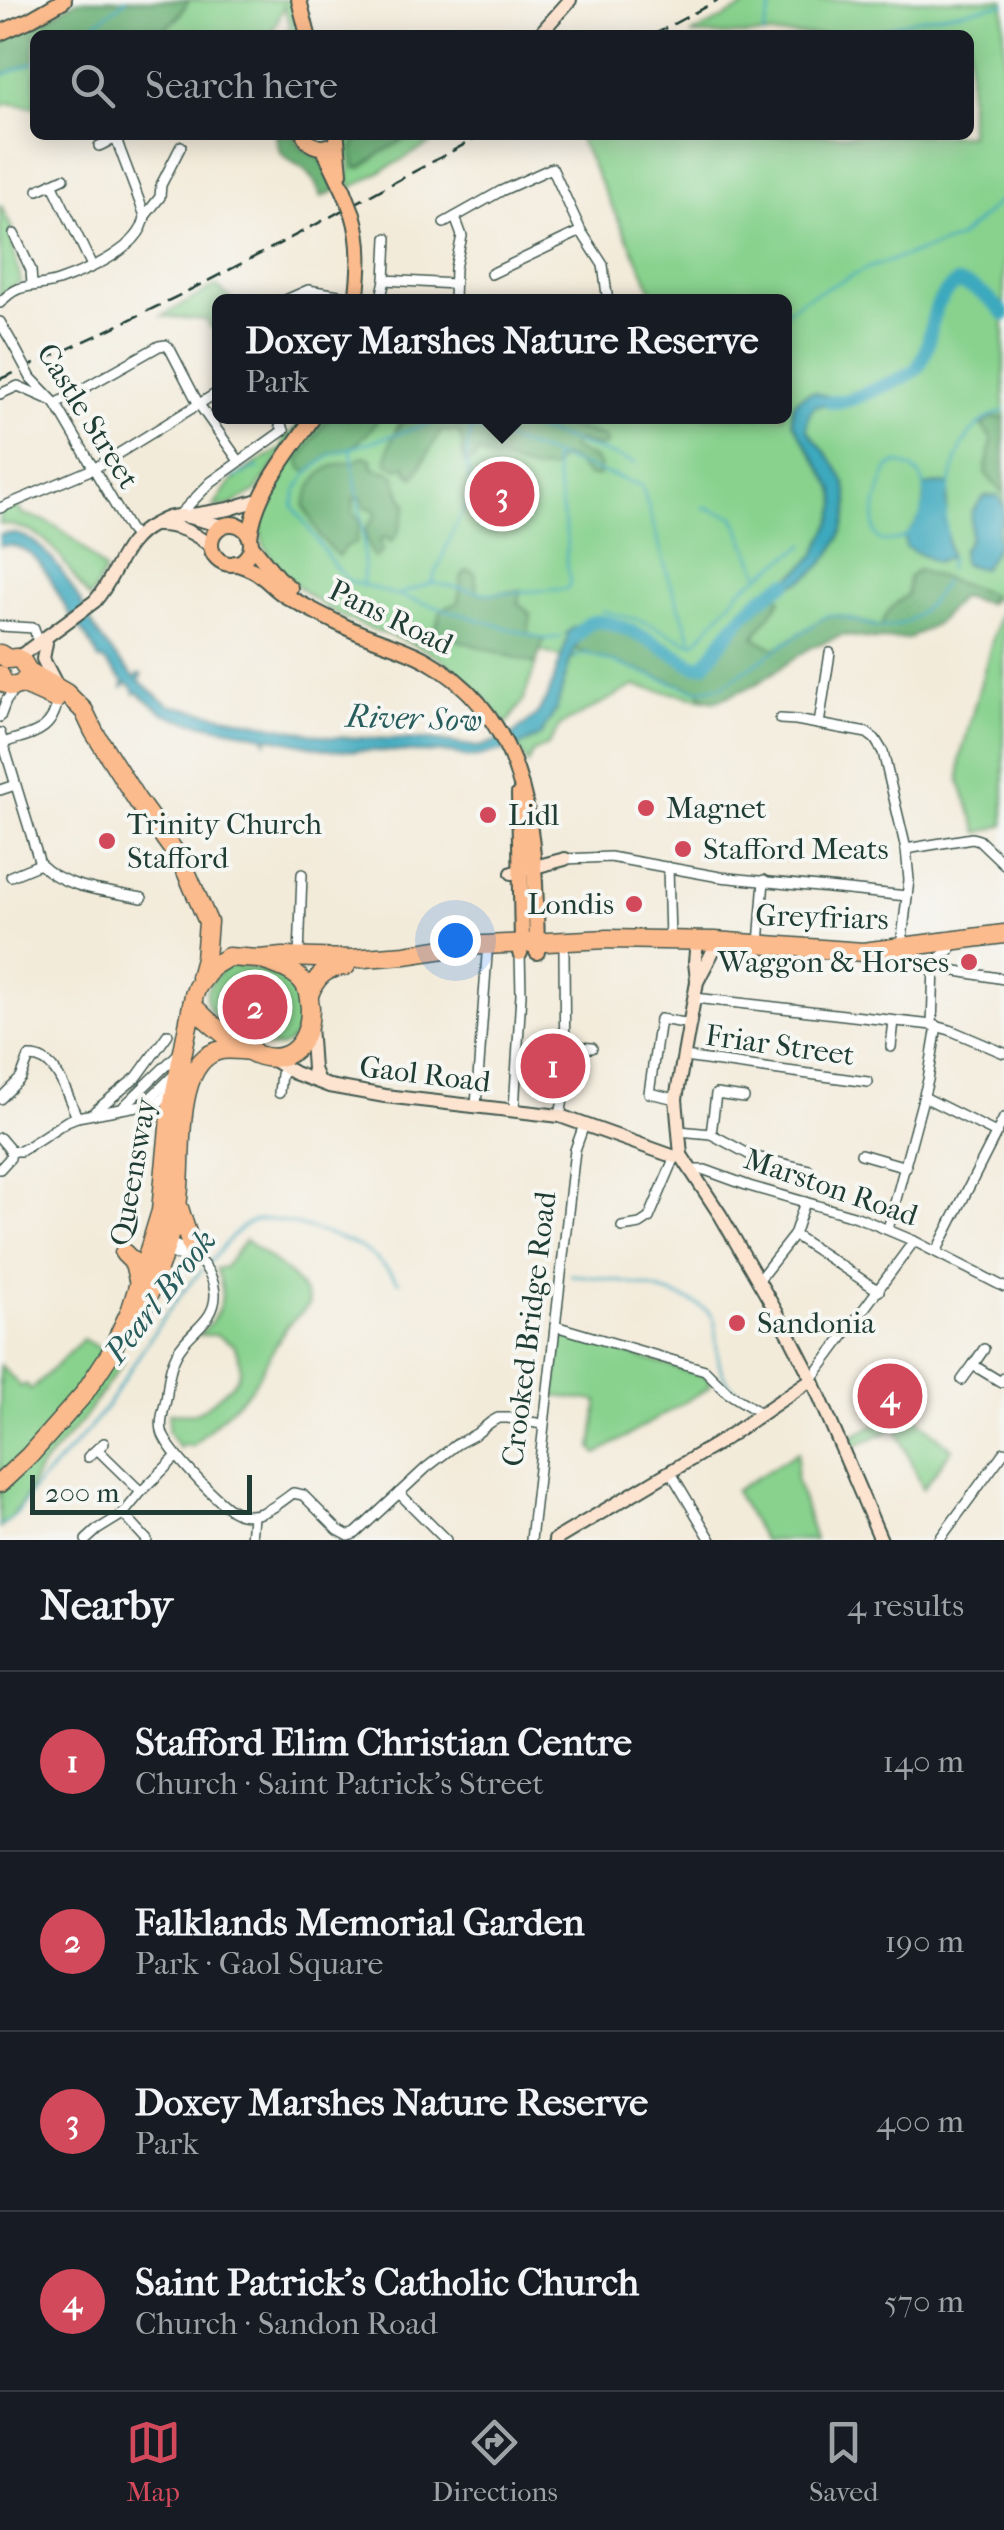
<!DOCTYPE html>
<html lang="en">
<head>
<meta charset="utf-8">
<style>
	body { margin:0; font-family:"IM FELL French Canon",serif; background:#242831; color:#f1f3f6 }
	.scale { position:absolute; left:30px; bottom:25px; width:222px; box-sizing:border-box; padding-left:10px; border:5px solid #1f3d34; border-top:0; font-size:28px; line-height:35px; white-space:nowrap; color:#1f3d34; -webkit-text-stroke:8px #f6f6f2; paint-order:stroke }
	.you { position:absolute; left:455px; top:940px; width:35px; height:35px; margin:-25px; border:8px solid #fff; border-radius:50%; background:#1a73e8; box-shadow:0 0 0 15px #1a73e833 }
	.badge { display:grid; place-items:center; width:65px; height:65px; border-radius:50%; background:#d1495b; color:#fff; font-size:32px; font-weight:700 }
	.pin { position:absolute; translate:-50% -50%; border:5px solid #fff; box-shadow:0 2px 10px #0006 }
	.popup { position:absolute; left:212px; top:294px; width:580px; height:130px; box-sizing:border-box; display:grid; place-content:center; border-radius:15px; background:#171b24; filter:drop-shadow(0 2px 8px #0005); font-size:32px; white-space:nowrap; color:#9ea1a6 }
	.popup b { font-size:38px; color:#f1f3f6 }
	.popup::after { content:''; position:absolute; left:50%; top:100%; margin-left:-20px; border:20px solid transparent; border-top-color:#171b24 }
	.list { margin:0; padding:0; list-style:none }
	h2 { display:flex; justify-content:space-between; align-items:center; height:130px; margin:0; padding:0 40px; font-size:42px }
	h2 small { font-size:32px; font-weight:400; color:#9ea1a6 }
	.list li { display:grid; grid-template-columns:65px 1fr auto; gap:30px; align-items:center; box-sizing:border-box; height:180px; padding:0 40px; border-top:2px solid #363941 }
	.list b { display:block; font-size:38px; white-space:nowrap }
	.list p { margin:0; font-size:32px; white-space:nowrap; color:#9ea1a6 }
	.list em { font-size:32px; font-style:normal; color:#9ea1a6 }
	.icon { flex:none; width:55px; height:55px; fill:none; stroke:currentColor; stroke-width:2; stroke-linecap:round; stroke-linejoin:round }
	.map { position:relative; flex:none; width:1004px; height:1540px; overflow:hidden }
	.search { position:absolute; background:#171b24; box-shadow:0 5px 25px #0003; left:30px; right:30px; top:30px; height:110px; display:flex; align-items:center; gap:25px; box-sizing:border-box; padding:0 35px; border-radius:15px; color:#9ea1a6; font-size:38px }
	.sheet { height:850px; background:#171b24 }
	nav { display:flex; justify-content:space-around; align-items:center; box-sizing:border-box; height:140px; border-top:2px solid #363941; background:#171b24; font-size:28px; color:#9ea1a6 }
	nav a { display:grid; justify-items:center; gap:5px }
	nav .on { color:#d1495b }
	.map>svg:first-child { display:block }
</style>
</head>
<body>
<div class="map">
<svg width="1004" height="1540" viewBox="0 0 1004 1540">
	<rect width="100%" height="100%" fill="#f6f6f2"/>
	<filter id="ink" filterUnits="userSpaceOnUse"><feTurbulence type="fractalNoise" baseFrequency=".01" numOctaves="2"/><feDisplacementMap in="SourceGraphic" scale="20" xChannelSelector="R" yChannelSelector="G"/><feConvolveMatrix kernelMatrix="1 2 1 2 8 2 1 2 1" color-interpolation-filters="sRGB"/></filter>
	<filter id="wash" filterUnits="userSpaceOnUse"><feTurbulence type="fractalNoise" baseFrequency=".0048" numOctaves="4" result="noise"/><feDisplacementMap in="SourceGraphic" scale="40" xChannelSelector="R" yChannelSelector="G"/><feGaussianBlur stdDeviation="2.25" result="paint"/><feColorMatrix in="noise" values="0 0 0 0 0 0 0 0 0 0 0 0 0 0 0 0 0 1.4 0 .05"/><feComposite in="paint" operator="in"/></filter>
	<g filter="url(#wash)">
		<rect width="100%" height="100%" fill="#f3ebda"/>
		<g fill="#88d28e" stroke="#548861" stroke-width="2.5">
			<polygon points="189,0 291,0 298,31 293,35 286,35 290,26 284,6 271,35 158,35 178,18"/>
			<path d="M758,0H1004V593L988,603L960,597L938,622L908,639H873L843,635L811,647L755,685L716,701L634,686L560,726L549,744L533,753L528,764L517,747L540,735L556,710L570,660L541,651L435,633L536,664L523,701L506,725C485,697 464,673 435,655C406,638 373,632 343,617C314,603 254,558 261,523C267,491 305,445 323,417H332L324,424L299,460C339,452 356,453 379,417H405L396,429L420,428L578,440L599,447L606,445L605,438L539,417L784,416V302L655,301L647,279L577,135H969V35H691Z"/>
			<polygon points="35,62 35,107 7,103 0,107 0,76"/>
			<path d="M351,135H361L355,142L363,167L381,153L412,135H446L351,188L348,177C355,161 339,150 351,135Z"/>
			<polygon points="0,204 12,229 10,232 21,281 0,297"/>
			<polygon points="216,286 234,301 220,302 219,329 210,327 207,320 162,316"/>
			<path d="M303,417H308L255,492L230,505L214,508C230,474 251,467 282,448L283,438L293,431Z"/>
			<path d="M16,504L22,514C59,520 81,545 105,571L90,599C60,562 55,529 0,524V511Z"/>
			<polygon points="1002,604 1004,604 1004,825 979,833 960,783 960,759"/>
			<path d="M233,965C248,967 282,973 293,982C310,996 302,1044 279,1047C260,1050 215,1024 208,1006C203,994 208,987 215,978C221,970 224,968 233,965Z"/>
			<path d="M245,1240C264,1255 307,1282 309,1305L286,1327L251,1389L192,1446L184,1444L179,1448L168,1431L169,1413C177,1413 186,1414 194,1413C203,1411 208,1405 215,1399C237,1380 248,1375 234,1345L216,1335H198C220,1317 229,1296 216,1269L225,1267Z"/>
			<polygon points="563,1334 707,1377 710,1385 708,1388 597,1454 592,1448 598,1401 554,1396 561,1336"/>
			<polygon points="83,1339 104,1351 106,1349 124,1361 82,1421 40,1468 24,1500 11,1518 0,1528 0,1365 21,1387 26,1384 31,1390"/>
			<polygon points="905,1407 952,1449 923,1489 896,1428 851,1448 848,1438 897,1415"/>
			<polygon points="798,1452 796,1478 815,1540 763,1540 735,1491"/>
		</g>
		<g fill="#6eb479" stroke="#467856" stroke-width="2.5">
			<path d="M77,0H189C161,46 145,35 97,35L89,28L80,35H35V62L0,76V41L35,26Z"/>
			<path d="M276,135H295C300,152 312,150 323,161L337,190L322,197C318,190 315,180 309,174C295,157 280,166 276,135Z"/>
			<path d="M361,135H412L381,153L362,167L356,168C352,154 351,145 361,135Z"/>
			<polygon points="332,417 379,417 370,431 352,448 331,454 308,473 302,469 299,460 324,424"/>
			<path d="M405,417H539L605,438L606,445L599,447L578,440L571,448L595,459L600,467L598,476H588L572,460L562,457L551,469L533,470L499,459L492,460L478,453L474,460L464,463L461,436L458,432L441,431L414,477L407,471L405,465L399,469L387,463C387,446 395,431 405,417Z"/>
			<polygon points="991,418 1004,418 1004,495 985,473 992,440 982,426"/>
			<path d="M363,456L372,459L373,468L392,473C400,484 398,495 407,504L398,533L391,542L386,537L380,539L382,552L374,558L366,540V528L374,518L376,512L371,508L364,507L362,498H354L353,513L360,520L356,543L346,546L338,556L320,537L304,506C309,487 319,468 340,464C351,462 355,463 363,456Z"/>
			<polygon points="468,570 475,573 477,592 491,594 521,590 518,603 531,615 528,634 544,639 536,664 434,633 442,609 458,603 462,575"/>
			<path d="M918,570L991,594L988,603L960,597L938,622L908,639H873L843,635L811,647L755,685L716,701L703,698L698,690L574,649C577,640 584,635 586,625C615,614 668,651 694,666L703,665C725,639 741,609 771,591L781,599L754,637L775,649L828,615L840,616L881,627C885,612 894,604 907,595L909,577Z"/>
		</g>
		<g fill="#3ea9be" stroke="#2e7379" stroke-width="2.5">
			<path d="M813,392L847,402L815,406C808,413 807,420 807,429C820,447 840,466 846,487C855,518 834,558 809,576C798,584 786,587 773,590L801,569L815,555L833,519L837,504L834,490L793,422C789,405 796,396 813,392Z"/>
			<path d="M943,483L949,486L945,522L950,557L936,562L905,547V537C922,518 925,512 925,486Z"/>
			<polygon points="985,496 998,496 1004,508 1004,515 998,528 997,546 983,569 963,564 962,551 970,538 972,512"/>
			<path d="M0,534C5,534 11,533 16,534C50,539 80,601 95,629C105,647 122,663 135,678L140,674L142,675L139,681L169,705L330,737L433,740L479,747L512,735L535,716L547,699L568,637L566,634L574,627L586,625C584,637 576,644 572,655L575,657L571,658L556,710L540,736L515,748V751C487,748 482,765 452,753L330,750L267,737L266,741L264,736L183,720L163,713L137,692L135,694L133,688L127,683L123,687V681L103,660H99C92,641 79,629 69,613C52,587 39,540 0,546Z"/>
		</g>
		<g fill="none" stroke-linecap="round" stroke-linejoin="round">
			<g stroke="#3ea9be" stroke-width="2.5">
				<polyline points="80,35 126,0"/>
				<polyline points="763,35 771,8 779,0"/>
				<polyline points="864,35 911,20 1004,4"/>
				<polyline points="0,76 35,62"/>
				<polyline points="593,135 612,135"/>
				<polyline points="784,313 802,300 868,268 958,239 1004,197"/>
				<polyline points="496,416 636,463"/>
				<polyline points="351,450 364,538 363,586"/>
				<path d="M899,463C904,465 910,467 914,470C935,487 924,522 906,536C899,541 890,540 882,541C880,539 877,538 876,535C869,522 882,480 889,467Z"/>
				<polyline points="233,478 257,467 258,469"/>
				<polyline points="297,489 308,473 331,454 445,419 642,486 670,582 693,643"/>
				<polyline points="296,492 293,506 335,567 349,581 544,639 561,637"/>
				<path d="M947,495C957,456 962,426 1004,411"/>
				<polyline points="704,507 734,517 759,573"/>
				<polyline points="945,508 947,535"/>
				<polyline points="948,570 950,558"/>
				<polyline points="432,583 491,594 566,589 570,584 566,561 567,539 553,458"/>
				<polyline points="399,594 432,583 455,526 472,495 466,457 471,430"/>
				<polyline points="603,611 643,621 687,642 696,642 741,589 805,545"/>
				<path d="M575,657L586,653L689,688L698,690L722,686L828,615C848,616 867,627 883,627C911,627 933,603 944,581"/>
				<path d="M208,1264C221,1251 235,1228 253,1221C271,1213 348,1239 365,1250C377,1259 390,1271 399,1282"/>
				<path d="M571,1275C600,1276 696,1293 712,1316C717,1322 715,1331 716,1339C719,1378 725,1388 762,1402"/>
				<path d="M0,1526C25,1512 19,1505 35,1487C60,1460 87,1434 108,1404C138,1359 164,1310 202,1270"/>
			</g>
			<g stroke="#3ea9be" stroke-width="14">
				<path d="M831,402C849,402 860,396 876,389C889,383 910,377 918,367C937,340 923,305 957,283C978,287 990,299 1004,314"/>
				<path d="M575,637C581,631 585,624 593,622C615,617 674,654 695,666L704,665C732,630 744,605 786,583"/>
			</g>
		</g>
	</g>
	<g filter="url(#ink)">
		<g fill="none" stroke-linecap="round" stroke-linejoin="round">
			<g stroke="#3f574d" stroke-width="12">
				<g id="street">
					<polyline points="99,146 124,135"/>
					<polyline points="52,183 92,266"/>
					<polyline points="38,190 64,178"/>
					<polyline points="145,216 160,197 161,185 181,146"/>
					<polyline points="444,223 501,191 552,168 581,231 603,265 608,302"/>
					<polyline points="14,234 31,270 32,284"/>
					<polyline points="387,238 385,280 454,284"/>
					<polyline points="491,274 581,231"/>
					<polyline points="281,302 308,290 357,298"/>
					<polyline points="380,302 385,280"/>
					<polyline points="454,302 455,268 462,236 455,217"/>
					<path d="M0,303C20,280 34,289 58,281C86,271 142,248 145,216L116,139"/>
					<polyline points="0,322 15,348"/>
					<polyline points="31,378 56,404 129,529 135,536"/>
					<polyline points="0,394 18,386 50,400"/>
					<polyline points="56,404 159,346 166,345 170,349 198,403 239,461"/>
					<polyline points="0,508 95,468 220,391"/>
					<polyline points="178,516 211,482 284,430 275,416"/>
					<polyline points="0,626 34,628 38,642"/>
					<polyline points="0,717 6,701 15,689"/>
					<polyline points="780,719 796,720 867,733 875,739 883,752 906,849 909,880 902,939 904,947"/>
					<polyline points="819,724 830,653"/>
					<polyline points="0,733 40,864"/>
					<path d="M3,743C32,733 52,734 58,699"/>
					<polyline points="0,790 15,785"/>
					<polyline points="906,849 972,838 979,840 1004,864"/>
					<polyline points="565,859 610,857 720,877 907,896"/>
					<path d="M40,864C65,889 108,891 142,898"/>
					<polyline points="668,867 670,939"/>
					<polyline points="11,876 40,864"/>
					<polyline points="759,944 764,880"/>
					<polyline points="299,958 302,874"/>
					<polyline points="940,962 945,969 1004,979"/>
					<polyline points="695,998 932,1025 950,1030 1004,1053"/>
					<polyline points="932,1025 934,966 940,962 939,958 950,950"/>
					<polyline points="564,1046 592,1048"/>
					<polyline points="891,1047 894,1021"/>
					<polyline points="684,1057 868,1082"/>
					<polyline points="279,1093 281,1074 288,1070"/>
					<polyline points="924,1097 996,1133"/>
					<polyline points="744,1098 716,1094 711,1134 752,1156 810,1170"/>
					<path d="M0,1099L21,1078L29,1057C58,1056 66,1094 77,1117"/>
					<polyline points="676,1099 649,1093 660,1019 691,1024"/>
					<polyline points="144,1104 176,1073"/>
					<polyline points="124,1106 181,1051"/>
					<polyline points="476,1106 487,955"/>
					<polyline points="514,1110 521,994 520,953"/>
					<polyline points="95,1111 137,1077 168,1034"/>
					<polyline points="560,1116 565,1088 564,951"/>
					<polyline points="679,1131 711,1134"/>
					<polyline points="0,1138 11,1151"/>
					<polyline points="11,1151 21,1151 67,1121 77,1117 159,1102 171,1090"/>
					<polyline points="861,1154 906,1167"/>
					<polyline points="0,1169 10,1158 11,1151"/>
					<polyline points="692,1170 705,1170 749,1186 857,1217 914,1241 1004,1287"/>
					<polyline points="622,1227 640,1224 649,1218 675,1157"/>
					<polyline points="888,1229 928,1080 937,1026"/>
					<polyline points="794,1235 879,1291"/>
					<path d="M165,1242C189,1248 213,1266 215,1293C216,1317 197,1327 184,1343C171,1358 169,1375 167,1393C166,1406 159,1418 162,1431C165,1448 211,1494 226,1506C251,1526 272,1509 293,1493L303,1495L338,1530L349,1536L356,1533L426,1468L457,1444L476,1434L491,1422L498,1418H508L542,1424"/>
					<polyline points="164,1251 197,1261"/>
					<polyline points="936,1252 1004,1118"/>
					<polyline points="757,1282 794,1235 805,1202"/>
					<polyline points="555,1326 705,1370 728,1393 762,1414"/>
					<polyline points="973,1365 984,1349"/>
					<polyline points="812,1379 914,1241"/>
					<polyline points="962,1380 973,1365 1001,1382 1004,1378"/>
					<polyline points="97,1449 141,1492"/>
					<polyline points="88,1457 104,1443"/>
					<polyline points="670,1471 711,1540"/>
					<polyline points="399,1493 446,1540"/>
					<polyline points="123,1514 147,1540"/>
					<polyline points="86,1540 97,1530 123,1514 141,1492 177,1456"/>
					<polyline points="251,1540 253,1516"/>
					<polyline points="531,1540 575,1150 584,1125"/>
					<polyline points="939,1540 1004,1452"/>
				</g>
			</g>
			<g stroke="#3f574d" stroke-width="16">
				<g id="secondary">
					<polyline points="539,35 570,0"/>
					<polyline points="192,515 229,509 255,501"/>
					<path d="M156,525C180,525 194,533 212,547"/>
					<polyline points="46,643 43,659 57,686"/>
					<path d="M13,658L23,654L95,601C117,576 121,541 153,525C163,520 171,515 183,516C196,518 210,523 223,526"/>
					<polyline points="512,873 565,859"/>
					<polyline points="697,940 695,962 697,980"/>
					<polyline points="310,1025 313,1069 318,1081"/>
					<polyline points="270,1058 294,1073 329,1086 385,1096 560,1116 675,1157 681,1155"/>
					<polyline points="681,1155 721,1216 789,1334 812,1379 881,1540"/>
					<polyline points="681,1155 676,1099 697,982 713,951"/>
					<polyline points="555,1540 720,1442 812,1379"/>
				</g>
			</g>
			<g stroke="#3f574d" stroke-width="18">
				<g id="primary">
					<polyline points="299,0 308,35"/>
					<polyline points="0,33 29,20 64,0"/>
					<path d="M304,135C309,145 317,149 328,146"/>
					<polyline points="337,139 340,173"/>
					<polyline points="323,147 344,191"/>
					<path d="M353,214C362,243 360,272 356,302"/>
					<circle cx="231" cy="544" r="20"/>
					<path d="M250,538C254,492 289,454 314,416"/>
					<polyline points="251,545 277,577 290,588"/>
					<path d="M235,563C242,566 250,568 256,572C267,579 275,590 286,596C306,607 327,618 348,628C373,640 401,646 426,660C535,721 535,842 537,952"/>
					<polyline points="519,794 522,942 520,953"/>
				</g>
			</g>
			<g stroke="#3f574d" stroke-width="21">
				<g id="highway">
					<polyline points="0,654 8,659 16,658 22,661 28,671 66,693 84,711 94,732 137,800 182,862 208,922 205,959 200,977"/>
					<polyline points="0,675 3,682 12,687 22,684 28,676"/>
					<polyline points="22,684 56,699"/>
					<path d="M309,995C316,976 326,967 346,966"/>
					<path d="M192,1005C208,1022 234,1044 255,1054C291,1068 310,1040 310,1008C309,1000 309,992 305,985C297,971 279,966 265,961"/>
					<polyline points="179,1208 194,1255"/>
					<polyline points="124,1253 134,1263 139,1284"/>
					<path d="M140,1316C155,1280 169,1243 177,1205C185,1168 169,1059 222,1050C231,1048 243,1051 253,1051"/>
					<polyline points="0,1483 29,1456 83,1395 110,1354 131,1309 161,1211 170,1117 194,995 197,987 213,966 228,957 259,959 283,957 351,959 405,955 464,946 608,939 715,941 863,952 1004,934"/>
				</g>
			</g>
			<use href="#street" stroke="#fff" stroke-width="9"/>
			<use href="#secondary" stroke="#fde4d1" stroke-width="12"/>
			<use href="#primary" stroke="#fbbb8d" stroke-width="14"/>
			<use href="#highway" stroke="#fbbb8d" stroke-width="18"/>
			<g stroke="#1f3d34" stroke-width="2.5" stroke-dasharray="15 8" stroke-linecap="butt">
				<polyline points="653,35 718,0"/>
				<path d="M0,379C166,308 324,220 482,135"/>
			</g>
			<g stroke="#3f574d" stroke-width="12" stroke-linecap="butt">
				<polyline id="street-bridge" points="15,348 31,378"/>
			</g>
			<g stroke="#3f574d" stroke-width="18" stroke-linecap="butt">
				<polyline id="primary-bridge" points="344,191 353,214"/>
			</g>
			<use href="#street-bridge" stroke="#fff" stroke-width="9"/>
			<use href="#primary-bridge" stroke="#fbbb8d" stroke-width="14"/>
		</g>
	</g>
	<g fill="#d1495b" stroke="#f6f6f2" stroke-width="4">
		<circle cx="646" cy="808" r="10"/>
		<circle cx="488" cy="815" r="10"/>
		<circle cx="107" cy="841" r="10"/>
		<circle cx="683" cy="849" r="10"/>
		<circle cx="634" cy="904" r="10"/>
		<circle cx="969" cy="962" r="10"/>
		<circle cx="737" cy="1323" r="10"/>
	</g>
	<g text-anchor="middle" stroke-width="8" stroke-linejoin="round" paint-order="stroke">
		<g font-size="30" fill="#1f3d34" stroke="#f6f6f2">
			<text transform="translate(88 416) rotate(58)" y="10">Castle Street</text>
			<text transform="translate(391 617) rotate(26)" y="10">Pans Road</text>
			<text transform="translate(822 917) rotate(2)" y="10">Greyfriars</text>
			<text transform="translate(780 1045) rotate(8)" y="10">Friar Street</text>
			<text transform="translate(425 1074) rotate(7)" y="10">Gaol Road</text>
			<text transform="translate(133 1172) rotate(-80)" y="10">Queensway</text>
			<text transform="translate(831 1187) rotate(19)" y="10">Marston Road</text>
			<text transform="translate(529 1329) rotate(-83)" y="10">Crooked Bridge Road</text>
		</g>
		<g font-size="30" fill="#1f3d34" stroke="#f6f6f2" text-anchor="start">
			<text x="666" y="818">Magnet</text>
			<text x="508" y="825">Lidl</text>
			<text x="127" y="834">Trinity Church<tspan x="127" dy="34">Stafford</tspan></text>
			<text x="703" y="859">Stafford Meats</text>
			<text x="614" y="914" text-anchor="end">Londis</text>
			<text x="949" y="972" text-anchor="end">Waggon &amp; Horses</text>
			<text x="757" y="1333">Sandonia</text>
		</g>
		<g font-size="32" font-style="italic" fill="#285d5d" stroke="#f6f6f2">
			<text transform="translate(414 718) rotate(2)" y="11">River Sow</text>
			<text transform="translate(160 1296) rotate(-52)" y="11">Pearl Brook</text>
		</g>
	</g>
</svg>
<div class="scale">200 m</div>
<div class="you"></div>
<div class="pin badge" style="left:553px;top:1066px">1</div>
<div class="pin badge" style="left:255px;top:1007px">2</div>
<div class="pin badge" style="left:502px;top:494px">3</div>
<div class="popup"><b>Doxey Marshes Nature Reserve</b>Park</div>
<div class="pin badge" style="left:890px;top:1396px">4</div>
<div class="search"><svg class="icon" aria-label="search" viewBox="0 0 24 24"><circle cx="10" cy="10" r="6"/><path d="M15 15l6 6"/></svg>Search here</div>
</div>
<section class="sheet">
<h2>Nearby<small>4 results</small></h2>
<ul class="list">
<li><span class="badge">1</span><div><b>Stafford Elim Christian Centre</b><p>Church · Saint Patrick's Street</p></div><em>140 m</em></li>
<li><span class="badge">2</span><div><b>Falklands Memorial Garden</b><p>Park · Gaol Square</p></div><em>190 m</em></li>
<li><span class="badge">3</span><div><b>Doxey Marshes Nature Reserve</b><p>Park</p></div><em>400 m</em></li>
<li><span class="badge">4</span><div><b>Saint Patrick's Catholic Church</b><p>Church · Sandon Road</p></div><em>570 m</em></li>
</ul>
</section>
<nav>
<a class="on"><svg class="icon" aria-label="map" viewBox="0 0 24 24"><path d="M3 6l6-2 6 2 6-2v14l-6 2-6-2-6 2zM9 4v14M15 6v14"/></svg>Map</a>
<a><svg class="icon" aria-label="directions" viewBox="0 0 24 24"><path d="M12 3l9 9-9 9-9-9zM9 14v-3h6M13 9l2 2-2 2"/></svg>Directions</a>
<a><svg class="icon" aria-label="saved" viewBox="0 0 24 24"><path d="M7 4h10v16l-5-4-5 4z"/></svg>Saved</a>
</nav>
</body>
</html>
